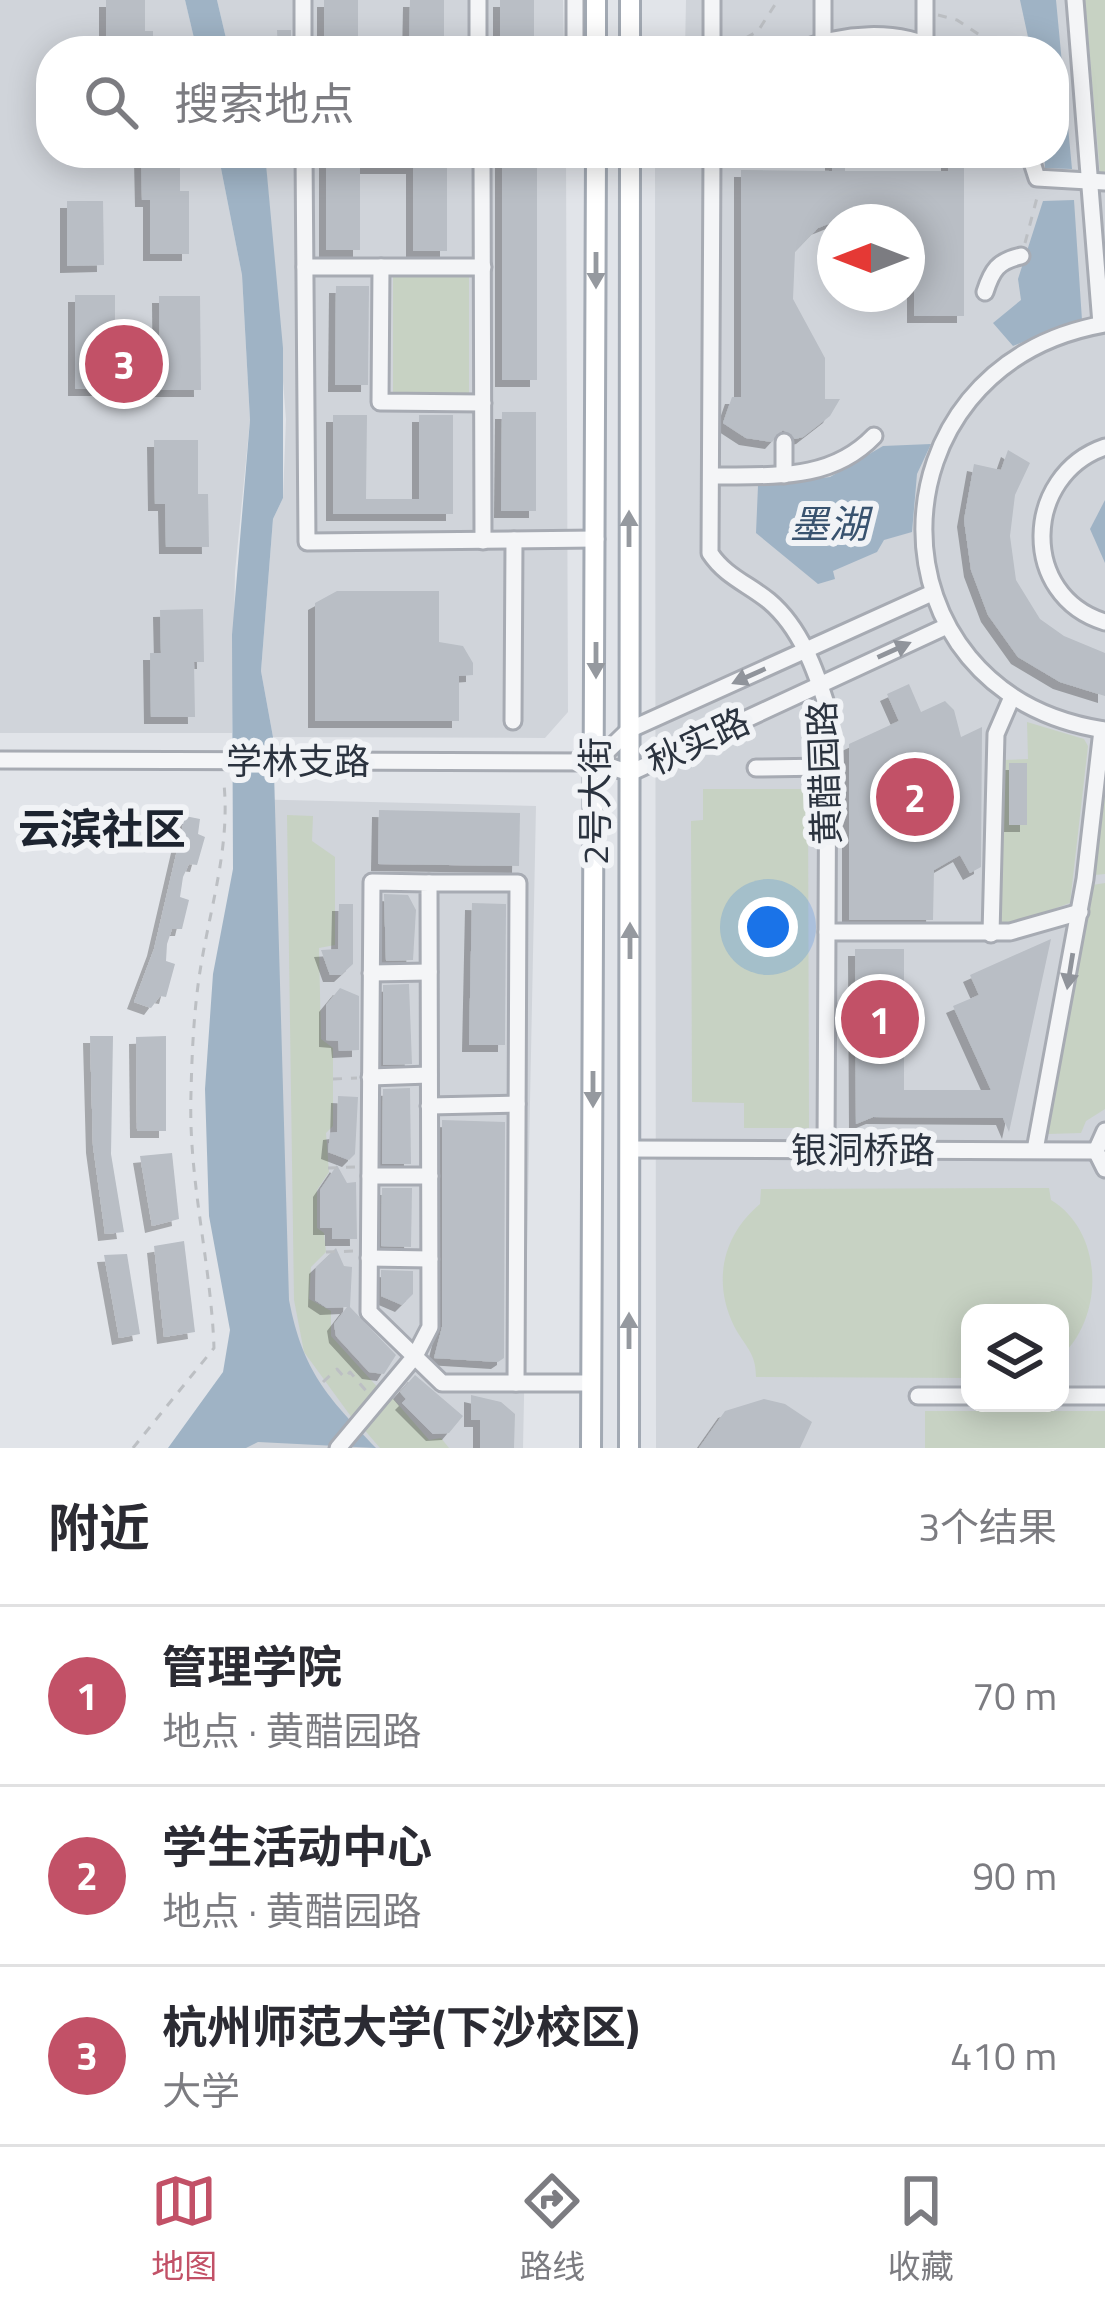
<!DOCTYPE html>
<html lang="zh">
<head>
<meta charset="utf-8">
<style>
	body { margin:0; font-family:"Titillium Web","Noto Sans SC",sans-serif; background:#f2f2f3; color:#2b2b33 }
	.controls { position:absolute; right:36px; bottom:36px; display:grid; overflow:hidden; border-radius:24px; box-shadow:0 6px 30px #0003 }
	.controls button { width:108px; height:108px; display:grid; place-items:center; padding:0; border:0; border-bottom:3px solid #e1e1e2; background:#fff; color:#2b2b33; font:60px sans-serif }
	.compass { position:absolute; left:817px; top:204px; width:108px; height:108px; border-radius:50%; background:#fff; box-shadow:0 6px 30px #0003; rotate:270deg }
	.you { position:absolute; left:768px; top:927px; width:42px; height:42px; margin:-30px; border:9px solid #fff; border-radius:50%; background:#1a73e8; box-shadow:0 0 0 18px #1a73e833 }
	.badge { display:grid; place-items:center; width:78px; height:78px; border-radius:50%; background:#c25167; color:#fff; font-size:39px; font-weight:700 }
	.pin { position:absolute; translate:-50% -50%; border:6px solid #fff; box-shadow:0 3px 12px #0006 }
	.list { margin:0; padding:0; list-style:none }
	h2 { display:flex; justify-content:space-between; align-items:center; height:156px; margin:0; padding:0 48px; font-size:51px }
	h2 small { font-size:39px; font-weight:400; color:#7c7c81 }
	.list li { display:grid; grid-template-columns:78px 1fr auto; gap:36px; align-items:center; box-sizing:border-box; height:180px; padding:0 48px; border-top:3px solid #e1e1e2 }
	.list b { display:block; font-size:45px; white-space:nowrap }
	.list p { margin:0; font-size:39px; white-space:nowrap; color:#7c7c81 }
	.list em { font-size:39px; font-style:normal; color:#7c7c81 }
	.icon { flex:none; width:66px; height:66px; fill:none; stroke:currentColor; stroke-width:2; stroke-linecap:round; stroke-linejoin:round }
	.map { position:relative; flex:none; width:1105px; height:1448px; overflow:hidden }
	.search { position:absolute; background:#fff; box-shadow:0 6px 30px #0003; left:36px; right:36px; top:36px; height:132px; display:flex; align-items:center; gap:30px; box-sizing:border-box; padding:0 42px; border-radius:48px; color:#7c7c81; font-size:45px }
	.sheet { height:696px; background:#fff }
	nav { display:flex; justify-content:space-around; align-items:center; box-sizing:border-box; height:168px; border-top:3px solid #e1e1e2; background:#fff; font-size:33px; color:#7c7c81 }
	nav a { display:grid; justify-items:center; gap:6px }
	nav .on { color:#c25167 }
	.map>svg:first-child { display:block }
</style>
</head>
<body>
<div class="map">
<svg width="1105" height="1448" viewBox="0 0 1105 1448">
	<defs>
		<filter id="shadow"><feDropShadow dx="-7" dy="7" stdDeviation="0" flood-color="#0004"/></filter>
	</defs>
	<rect width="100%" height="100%" fill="#e1e4e9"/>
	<g fill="#d0d4da" fill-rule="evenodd">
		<polygon points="0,0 185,0 197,51 51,51 51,153 218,153 242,275 250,420 235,572 232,733 0,733"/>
		<polygon points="217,0 563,0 564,51 229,51"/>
		<path d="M686,0H1105V1448H656L655,153H1054V51H685ZM835,222H907V294H835ZM970,1313H1060V1403H970Z"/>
		<polygon points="265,153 566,153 568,712 545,738 273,737 261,671 273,519 283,498 286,419"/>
		<polygon points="246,799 536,806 523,1448 215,1448 236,1425"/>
	</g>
	<g fill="#c7d2c3">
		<polygon points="1085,0 1105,0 1105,173 1100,173"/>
		<rect x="393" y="274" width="76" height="119"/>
		<polygon points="1027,722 1084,739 1088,746 1070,903 1020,921 999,923 1002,760 1028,759"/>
		<polygon points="1105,758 1105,874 1095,875"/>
		<polygon points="703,789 808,789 809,1128 744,1128 744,1103 692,1102 691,821 703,820"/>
		<polygon points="287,815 313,816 312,841 335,857 335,945 319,948 321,1039 333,1048 333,1126 326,1133 329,1172 317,1190 317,1228 324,1233 326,1252 311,1267 309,1299 331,1311 331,1336 381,1391 355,1422 304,1352 294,1300"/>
		<polygon points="1105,883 1105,1109 1086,1121 1081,1133 1048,1134 1092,885"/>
		<path d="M1049,1188L1051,1200C1104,1232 1105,1317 1060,1357V1313H970V1378L756,1377C756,1352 745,1347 734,1326C712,1281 723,1235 760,1204L761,1189Z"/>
		<polygon points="389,1394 429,1440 441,1438 449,1448 380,1448 362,1427"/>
		<rect x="925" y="1411" width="180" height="37"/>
	</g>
	<g fill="#9fb3c5">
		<polygon points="185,0 217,0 229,51 197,51"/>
		<polygon points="1020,0 1056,0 1072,169 1045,168 1044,153 1054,153 1054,51 1031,51"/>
		<path d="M218,153H265L283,348V498L273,519L261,671L273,737L289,1300C303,1372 327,1396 376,1448L258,1442L246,1448H168L223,1372L230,1330L209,1216L205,1089L213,974L233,869L232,635L250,420L242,275Z"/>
		<polygon points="1074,200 1082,320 1013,346 993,323 1021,300 1018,279 1043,201"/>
		<polygon points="931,444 917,474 912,532 884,540 877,552 833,571 835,579 818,584 756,533 758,486 830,477 883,446"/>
		<polygon points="1105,500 1105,563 1090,529"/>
	</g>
	<g fill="#b9bec5" filter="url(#shadow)">
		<polygon points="106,0 145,0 145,31 153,31 153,51 115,51 115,40 106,40"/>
		<rect x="324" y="0" width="34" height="51"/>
		<polygon points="410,0 444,0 444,51 409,51"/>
		<rect x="500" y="0" width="34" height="51"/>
		<polygon points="277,30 291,30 291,51 278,51"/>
		<polygon points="141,153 180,153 180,191 189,191 189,254 150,254 150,200 142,200"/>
		<polygon points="326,153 447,153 447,251 413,251 413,167 360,167 360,250 326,250"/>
		<polygon points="832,153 845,153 845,171 948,171 948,153 964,153 964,316 914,316 914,264 907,252 907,222 833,222 818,228 795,252 793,299 825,358 825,399 840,399 830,416 803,437 795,439 783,430 772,442 746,438 723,423 732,397 741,397 741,170 832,171"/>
		<rect x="502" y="161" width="35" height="219"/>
		<polygon points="67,201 103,201 104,265 67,266"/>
		<polygon points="336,286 369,286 368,385 335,385"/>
		<rect x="75" y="295" width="40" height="94"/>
		<polygon points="159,296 200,296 201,390 160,390"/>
		<polygon points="502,412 536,412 536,511 501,511"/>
		<polygon points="333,415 367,415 366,499 419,499 419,415 453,415 453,514 333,514"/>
		<polygon points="154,440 198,440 198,494 208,494 209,547 166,547 165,504 155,504"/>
		<polygon points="1008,450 1030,463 1015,495 1010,536 1016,580 1040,619 1064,636 1105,653 1105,696 1060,682 1018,657 988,615 971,570 964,520 974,464 1001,470"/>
		<polygon points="337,591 439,591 439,642 463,646 473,663 473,675 459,676 459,721 315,721 315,603"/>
		<polygon points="203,609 204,662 194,662 195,717 151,717 150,653 161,653 160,610"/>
		<polygon points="909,684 921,712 945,701 954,710 961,737 982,727 981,867 970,873 960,855 934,870 933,920 849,920 849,744 899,721 887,694"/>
		<rect x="1009" y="763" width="18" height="62"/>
		<polygon points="379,810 520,813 519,866 378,864"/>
		<polygon points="185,816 200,819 198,834 205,837 197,865 189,864 183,877 180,897 189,900 182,929 172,929 167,944 166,961 175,964 166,997 160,996 151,1008 134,1002 154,949"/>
		<polygon points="384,894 408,895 416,910 413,960 386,961"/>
		<polygon points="472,903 506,904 505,1045 469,1045"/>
		<polygon points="339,904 353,904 353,964 341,975 330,975 321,950 338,949"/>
		<polygon points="1051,939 1009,1132 1003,1118 873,1117 856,1124 855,949 904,949 904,1090 991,1090 953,1006 979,995 970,975"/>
		<polygon points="409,984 412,1064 383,1065 383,985"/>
		<polygon points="340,988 359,996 359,1050 339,1051 338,1041 326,1040 326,1005"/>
		<polygon points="90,1036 113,1036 111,1154 124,1232 105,1234 93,1146"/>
		<polygon points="166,1036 166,1131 137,1131 136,1037"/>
		<polygon points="410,1088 411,1164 382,1164 383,1089"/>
		<polygon points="338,1096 358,1097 355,1154 349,1160 328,1152 330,1133 337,1132"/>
		<polygon points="442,1120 505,1122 504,1358 498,1362 434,1358 442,1327"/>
		<polygon points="172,1153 179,1219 152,1226 140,1156"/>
		<polygon points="337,1165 347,1183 356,1182 357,1239 332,1239 332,1228 320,1228 320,1190"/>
		<polygon points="382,1188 412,1188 411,1247 381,1246"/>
		<polygon points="184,1241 195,1332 164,1337 154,1246"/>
		<polygon points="336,1248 344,1266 352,1267 350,1307 396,1355 384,1374 369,1372 336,1336 334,1324 347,1307 327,1308 315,1300 316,1267"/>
		<polygon points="127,1254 140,1334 119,1338 104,1255"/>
		<polygon points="381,1270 413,1271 413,1294 402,1305 381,1296"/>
		<polygon points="415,1375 463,1416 449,1433 433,1434 402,1403 406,1399 400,1392"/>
		<polygon points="471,1395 501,1402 515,1414 514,1448 480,1448 480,1420 471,1420"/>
		<polygon points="764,1399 785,1404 812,1422 800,1448 699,1448 725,1411"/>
	</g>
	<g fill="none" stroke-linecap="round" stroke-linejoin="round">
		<g stroke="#a7abb3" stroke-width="21">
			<g id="minor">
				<polyline points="303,0 303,51"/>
				<polyline points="478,0 478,51"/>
				<polyline points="575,0 575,51"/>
				<polyline points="712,0 712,51"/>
				<polyline points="823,0 823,41"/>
				<polyline points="1075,0 1101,324"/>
				<polyline points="925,43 925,0"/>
				<path d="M797,51C843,33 896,28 940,51"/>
				<polyline points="304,153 307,542 596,539"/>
				<polyline points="482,153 483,541"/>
				<path d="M712,153L710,553C725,576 748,584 769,601C801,628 816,671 828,710L826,1150"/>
				<polyline points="1029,153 1037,178 1105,182"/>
				<polyline points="305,267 483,267"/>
				<polyline points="381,267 380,402 483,403"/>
				<path d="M985,292C992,270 998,261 1021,256"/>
				<path d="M1105,324C864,366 863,694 1105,730"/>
				<path d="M1105,447C1023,475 1019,596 1105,622"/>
				<polyline points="784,475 784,442"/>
				<path d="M711,476C771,475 830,482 874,436"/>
				<polyline points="513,721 514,540"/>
				<polyline points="0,760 596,762 630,773 947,626"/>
				<polyline points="596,762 629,730 932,593"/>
				<polyline points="756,768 828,767"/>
				<polyline points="429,883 518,883 516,1383"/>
				<polyline points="827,932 1010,932 1080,912"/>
				<polyline points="991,934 996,734 1012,697"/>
				<polyline points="371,973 429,972"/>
				<polyline points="370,1077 429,1075"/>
				<polyline points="429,1106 517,1104"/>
				<polyline points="1105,1131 1096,1151 1105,1169"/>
				<polyline points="629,1149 1096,1151"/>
				<polyline points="1035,1150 1085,879 1102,730"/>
				<polyline points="370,1176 430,1176"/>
				<polyline points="369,1258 430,1259"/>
				<polyline points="918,1396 970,1396"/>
				<polyline points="1060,1396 1105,1396"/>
				<polyline points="338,1448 415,1356 430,1327 429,883 372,882 369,1312 442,1383 591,1383"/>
			</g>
		</g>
		<g stroke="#a2a9b3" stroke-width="24">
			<g id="major">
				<polyline points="596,51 596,0"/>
				<polyline points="630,51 630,0"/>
				<polyline points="591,1448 596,153"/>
				<polyline points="629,1448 630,153"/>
			</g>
		</g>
		<g stroke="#bcbfc3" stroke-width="3" stroke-dasharray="9 9" stroke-linecap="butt">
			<polyline points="938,15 957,20 1004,51"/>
			<polyline points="730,47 758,31 778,0"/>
			<polyline points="1025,243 1038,194"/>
			<polyline points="333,1079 357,1078"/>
			<polyline points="328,1168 356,1167"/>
			<polyline points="326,1252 355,1251"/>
			<polyline points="323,1382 337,1369 345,1378 350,1372 367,1392"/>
			<path d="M133,1448L214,1348C211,1262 188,1180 191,1093C192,1050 194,1007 201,965C211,905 230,846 224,784"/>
		</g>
		<use href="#minor" stroke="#f4f5f7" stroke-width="15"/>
		<use href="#major" stroke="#fff" stroke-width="18"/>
	</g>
	<defs><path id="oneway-solid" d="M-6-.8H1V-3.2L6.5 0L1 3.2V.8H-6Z" transform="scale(3)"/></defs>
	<g fill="#95999f">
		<use href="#oneway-solid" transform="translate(596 270) rotate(90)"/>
		<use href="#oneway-solid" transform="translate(629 529) rotate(-90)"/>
		<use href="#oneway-solid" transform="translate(596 660) rotate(90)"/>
		<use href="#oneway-solid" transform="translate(630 941) rotate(-90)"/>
		<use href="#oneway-solid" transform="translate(593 1089) rotate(90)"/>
		<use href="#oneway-solid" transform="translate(629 1331) rotate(-90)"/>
	</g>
	<g fill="#90949b">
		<use href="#oneway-solid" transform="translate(894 650) rotate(-24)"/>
		<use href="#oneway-solid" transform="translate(749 676) rotate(156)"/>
		<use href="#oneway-solid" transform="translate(1070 971) rotate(99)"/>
	</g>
	<g text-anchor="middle" stroke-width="12" stroke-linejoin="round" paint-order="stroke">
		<g font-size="36" fill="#2b333f" stroke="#f1f3f6">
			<text transform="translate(698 741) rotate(-25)" y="13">秋实路</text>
			<text x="298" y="774">学林支路</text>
			<text transform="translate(824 773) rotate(-92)" y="13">黄醋园路</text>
			<text transform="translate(595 801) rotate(-90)" y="13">2号大街</text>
			<text x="863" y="1163">银洞桥路</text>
		</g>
		<g font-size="39" font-style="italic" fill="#39536f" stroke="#f1f3f6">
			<text x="829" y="538">墨湖</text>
		</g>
		<g font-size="42" font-weight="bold" fill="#1d2430" stroke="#f1f3f6">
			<text x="102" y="844">云滨社区</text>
		</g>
	</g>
</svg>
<div class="controls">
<button><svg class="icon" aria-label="layers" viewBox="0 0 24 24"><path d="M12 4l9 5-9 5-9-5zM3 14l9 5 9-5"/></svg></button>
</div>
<svg class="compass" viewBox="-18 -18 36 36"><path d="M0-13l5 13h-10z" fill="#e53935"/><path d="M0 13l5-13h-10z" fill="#7c7c81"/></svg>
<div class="you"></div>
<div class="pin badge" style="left:880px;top:1019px">1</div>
<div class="pin badge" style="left:915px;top:797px">2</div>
<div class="pin badge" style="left:124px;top:364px">3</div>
<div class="search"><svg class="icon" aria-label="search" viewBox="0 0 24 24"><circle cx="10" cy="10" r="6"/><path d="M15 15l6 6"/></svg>搜索地点</div>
</div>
<section class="sheet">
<h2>附近<small>3个结果</small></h2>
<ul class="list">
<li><span class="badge">1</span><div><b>管理学院</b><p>地点 · 黄醋园路</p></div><em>70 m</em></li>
<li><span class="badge">2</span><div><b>学生活动中心</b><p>地点 · 黄醋园路</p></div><em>90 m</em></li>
<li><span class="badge">3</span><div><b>杭州师范大学(下沙校区)</b><p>大学</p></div><em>410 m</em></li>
</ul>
</section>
<nav>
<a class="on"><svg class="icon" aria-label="map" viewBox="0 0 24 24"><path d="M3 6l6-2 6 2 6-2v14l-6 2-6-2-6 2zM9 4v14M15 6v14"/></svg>地图</a>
<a><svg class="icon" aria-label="directions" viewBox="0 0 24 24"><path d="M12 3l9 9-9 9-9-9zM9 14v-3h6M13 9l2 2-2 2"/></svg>路线</a>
<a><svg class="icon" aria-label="saved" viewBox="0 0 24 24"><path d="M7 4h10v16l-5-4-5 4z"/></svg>收藏</a>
</nav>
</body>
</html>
